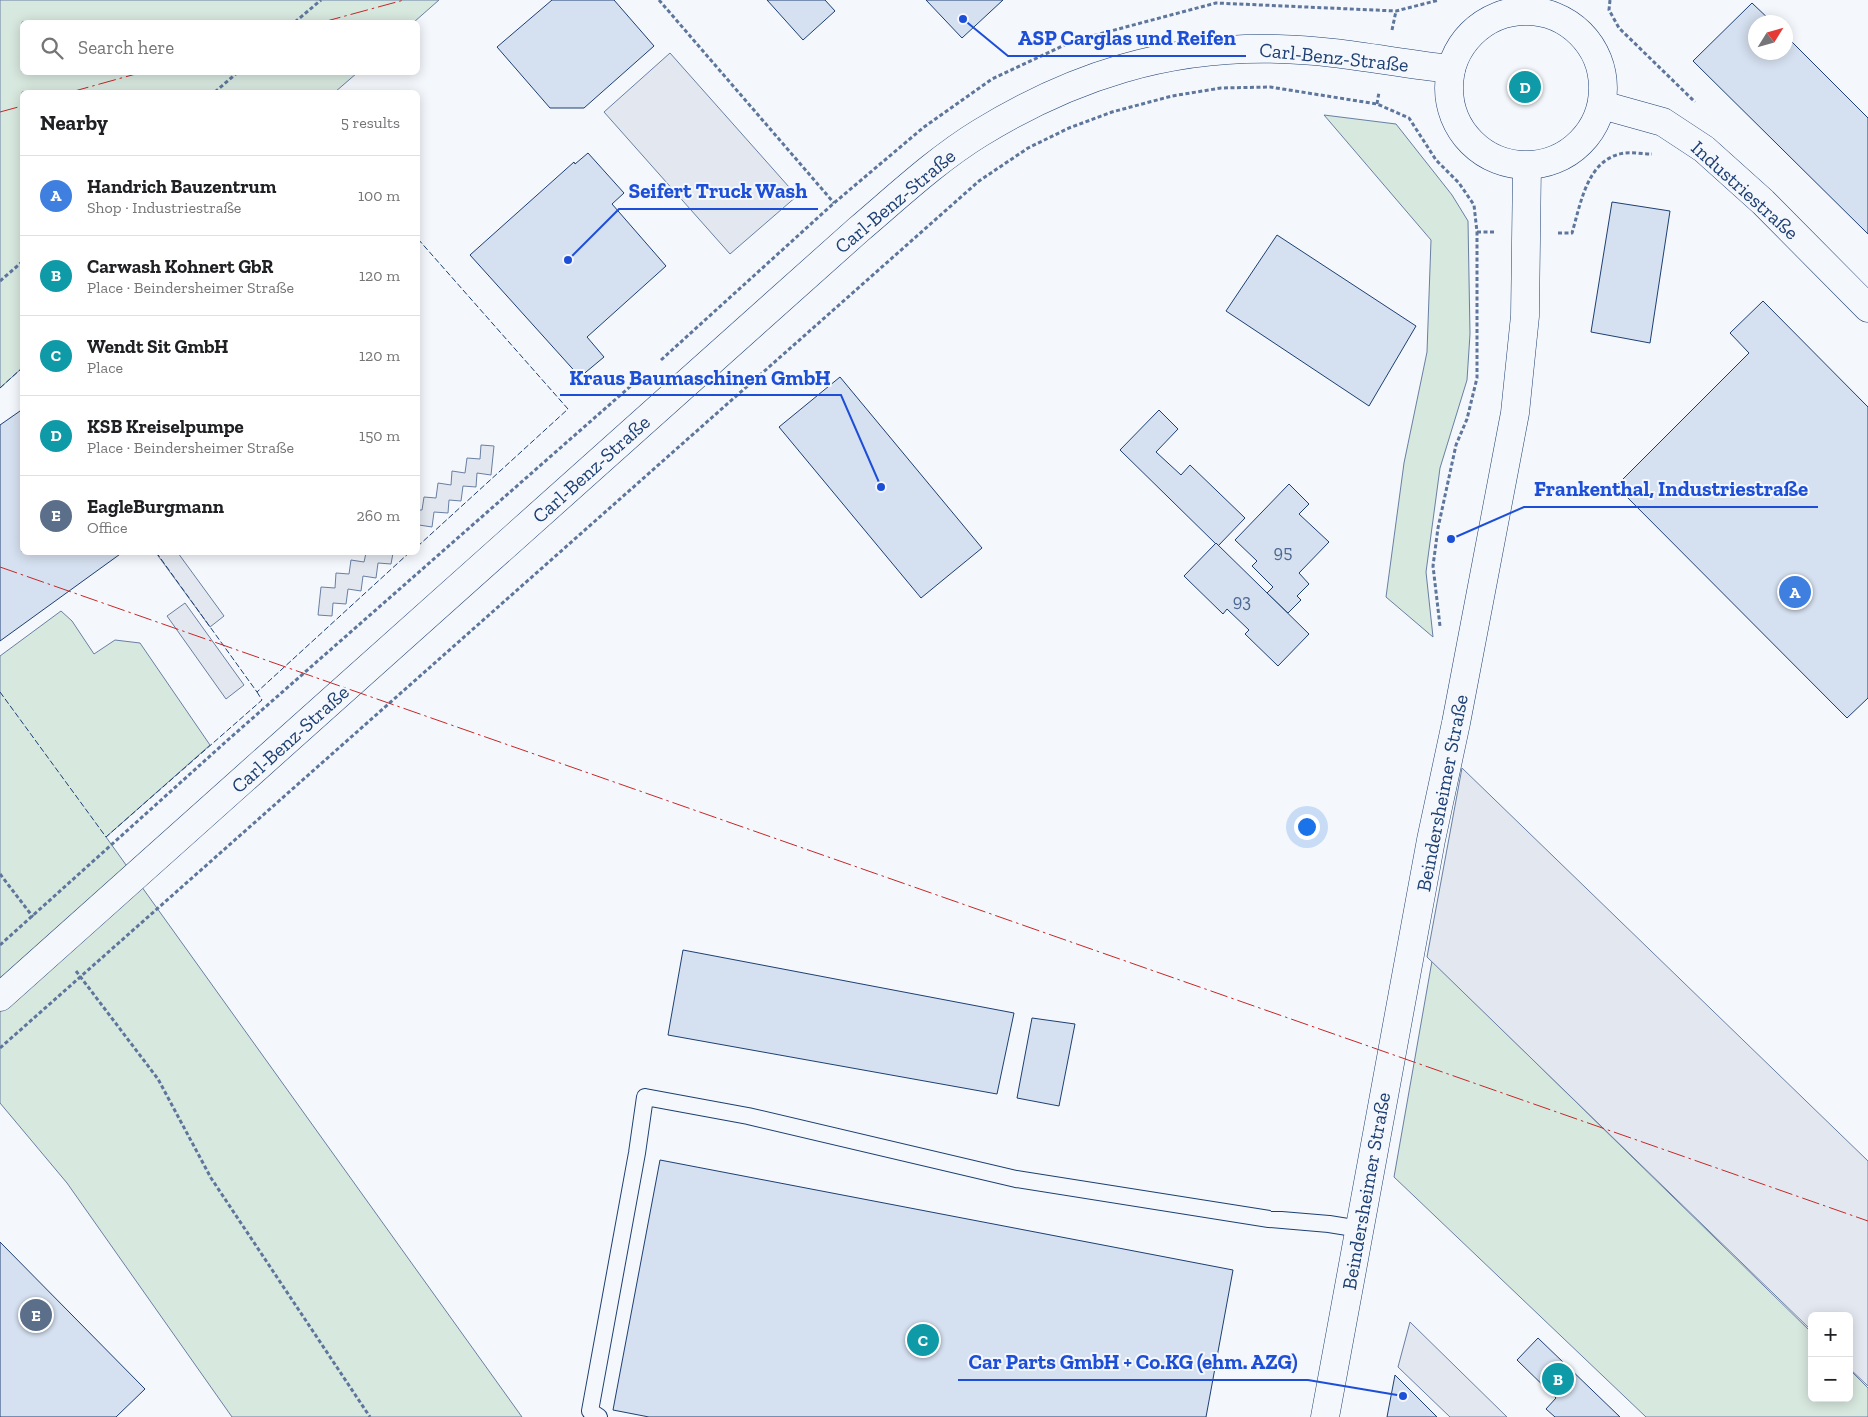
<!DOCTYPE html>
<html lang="en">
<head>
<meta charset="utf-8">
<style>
	body { margin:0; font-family:"Zilla Slab",serif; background:#f2f2f2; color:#202124 }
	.controls { position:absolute; right:15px; bottom:15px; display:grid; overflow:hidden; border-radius:8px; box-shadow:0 2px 12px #0003 }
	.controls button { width:45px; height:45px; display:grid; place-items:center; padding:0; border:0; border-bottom:1px solid #e0e0e0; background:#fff; color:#202124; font:25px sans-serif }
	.compass { position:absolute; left:1748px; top:15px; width:45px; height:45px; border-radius:50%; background:#fff; box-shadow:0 2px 12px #0003; rotate:53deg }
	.you { position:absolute; left:1306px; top:826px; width:18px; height:18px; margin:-12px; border:4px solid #fff; border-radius:50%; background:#1a73e8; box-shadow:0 0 0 8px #1a73e833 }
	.badge { display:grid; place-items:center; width:32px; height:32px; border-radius:50%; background:#c62828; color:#fff; font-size:16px; font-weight:700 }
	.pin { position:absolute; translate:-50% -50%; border:2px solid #fff; box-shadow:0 1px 5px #0006 }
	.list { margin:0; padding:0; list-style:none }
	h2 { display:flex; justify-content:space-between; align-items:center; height:65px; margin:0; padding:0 20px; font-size:21px }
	h2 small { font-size:16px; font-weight:400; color:#757577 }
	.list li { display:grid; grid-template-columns:32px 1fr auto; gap:15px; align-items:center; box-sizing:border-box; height:80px; padding:0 20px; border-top:1px solid #e0e0e0 }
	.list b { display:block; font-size:19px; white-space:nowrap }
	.list p { margin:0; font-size:16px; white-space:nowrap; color:#757577 }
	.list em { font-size:16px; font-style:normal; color:#757577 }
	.icon { flex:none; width:28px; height:28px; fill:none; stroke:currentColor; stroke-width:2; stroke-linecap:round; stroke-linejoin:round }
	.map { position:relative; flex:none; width:1868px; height:1417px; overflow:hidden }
	.search { position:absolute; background:#fff; box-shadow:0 2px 12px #0003; left:20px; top:20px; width:400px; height:55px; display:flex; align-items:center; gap:12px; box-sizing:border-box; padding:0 18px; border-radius:8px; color:#757577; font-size:19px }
	.panel { position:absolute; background:#fff; box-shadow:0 2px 12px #0003; left:20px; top:90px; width:400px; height:465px; border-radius:8px }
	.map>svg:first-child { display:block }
</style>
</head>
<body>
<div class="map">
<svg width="1868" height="1417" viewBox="0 0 1868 1417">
	<rect width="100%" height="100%" fill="#f4f7fb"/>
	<g fill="#d7e8df" stroke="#687fa3">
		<polygon points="0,0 439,0 414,22 22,22 22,72 357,73 335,92 22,92 22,368 0,388"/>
		<polygon points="1324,115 1396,124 1452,195 1468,221 1470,334 1467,380 1440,468 1426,572 1433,637 1386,597 1404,463 1427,352 1431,240"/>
		<polygon points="61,611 72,621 94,654 115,640 140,643 210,745 106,837 522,1417 232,1417 67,1183 0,1103 0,656"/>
		<polygon points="1432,961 1812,1333 1812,1398 1849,1398 1849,1369 1868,1388 1868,1417 1646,1417 1394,1177"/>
	</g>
	<g fill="#e3e8f0" stroke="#687fa3">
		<polygon points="670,53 797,196 730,254 604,112"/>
		<polygon points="481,445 494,446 491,475 477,473 476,487 463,486 461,501 449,500 448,513 434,512 432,527 419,525 418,540 418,510 422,510 424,497 436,498 438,483 451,485 452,471 465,473 467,458 480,459"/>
		<polygon points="156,553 178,553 224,616 210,627"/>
		<polygon points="366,553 403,553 393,553 391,564 378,563 376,578 363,576 361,591 348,589 346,604 333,603 332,616 318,615 321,587 335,588 336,573 349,574 351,560 364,562"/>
		<polygon points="185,603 244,685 226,699 167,616"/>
		<polygon points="1462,768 1868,1161 1868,1386 1849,1368 1849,1316 1812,1316 1812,1331 1427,957"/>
		<polygon points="1410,1322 1507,1417 1450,1417 1398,1367"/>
	</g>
	<g fill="#d5e0f0" stroke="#1d3f73">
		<polygon points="552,0 614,0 654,46 584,108 550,108 497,47"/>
		<polygon points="767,0 825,0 835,11 803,40"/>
		<polygon points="926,0 1003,0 962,38"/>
		<polygon points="1752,3 1772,22 1756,22 1756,52 1786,52 1786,36 1868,118 1868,234 1693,61"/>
		<polygon points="588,153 624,193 612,204 666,266 587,337 604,357 580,377 470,255 574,162 575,164"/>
		<polygon points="1612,202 1670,211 1650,343 1591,332"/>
		<polygon points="1277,235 1416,326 1369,406 1226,311"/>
		<polygon points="1763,301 1868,407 1868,698 1847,718 1616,486 1749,353 1730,333"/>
		<polygon points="840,377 982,548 921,598 779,427"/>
		<polygon points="1159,410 1178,429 1156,452 1181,475 1190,465 1245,518 1218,546 1120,450"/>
		<polygon points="20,411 22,414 22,552 123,552 0,641 0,425"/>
		<polygon points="1289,484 1309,504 1299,514 1329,542 1299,573 1309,584 1297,596 1301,600 1288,613 1267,593 1273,587 1252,566 1257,561 1235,540"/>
		<polygon points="1216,543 1309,634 1278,666 1245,634 1249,630 1227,609 1223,614 1184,576"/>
		<polygon points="683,950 1014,1013 997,1094 668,1035"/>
		<polygon points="1032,1018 1075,1024 1059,1106 1017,1098"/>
		<polygon points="660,1160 1233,1270 1206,1417 649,1417 613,1410"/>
		<polygon points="0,1242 145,1389 116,1417 0,1417"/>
		<polygon points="1538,1338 1620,1417 1555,1417 1546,1409 1556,1398 1517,1360"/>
		<polygon points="1395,1375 1437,1417 1387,1417"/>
	</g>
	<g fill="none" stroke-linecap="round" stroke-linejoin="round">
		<g stroke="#1d3f73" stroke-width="18">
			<polyline id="service" points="599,1417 590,1411 637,1153 645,1097 748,1116 1016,1179 1269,1219 1329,1224 1360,1229"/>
		</g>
		<g stroke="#1d3f73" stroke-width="29">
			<g id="tertiary">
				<circle cx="1526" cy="88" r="77"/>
				<polyline points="1602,105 1663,122 1704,149 1763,202 1868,308"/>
				<path d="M0,997L858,230C897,197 936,160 980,133C1073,76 1168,46 1278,49C1336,50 1394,63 1451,69"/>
				<polyline points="1325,1417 1431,840 1456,723 1515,413 1525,316 1527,166"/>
			</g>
		</g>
		<g stroke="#5e769c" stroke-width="3" stroke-dasharray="4 2.5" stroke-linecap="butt">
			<polyline points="659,0 834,203"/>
			<polyline points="1610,0 1609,10 1619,28 1695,102"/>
			<polyline points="295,22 321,0"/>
			<polyline points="1392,30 1396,11"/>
			<polyline points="215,92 238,72"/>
			<polyline points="1377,104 1379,92"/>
			<polyline points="1477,232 1494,232"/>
			<path d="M1558,233H1572C1581,203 1587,158 1625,153C1633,152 1643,154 1652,154"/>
			<polyline points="0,281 22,262"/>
			<polyline points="661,360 834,203 924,127 992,79 1073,41 1216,3 1396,11 1439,0"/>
			<polyline points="0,874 33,917"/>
			<polyline points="0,945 230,738 641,377"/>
			<polyline points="76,971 158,1079 211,1178 370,1417"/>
			<polyline points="0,1048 979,181 1028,148 1069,128 1112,112 1172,96 1221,88 1270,87 1377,104 1409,118 1436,160 1459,183 1474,205 1477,232 1477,378 1467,419 1456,445 1438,528 1433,566 1440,626"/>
		</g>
		<use href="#service" stroke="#f4f7fb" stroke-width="16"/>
		<use href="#tertiary" stroke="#f4f7fb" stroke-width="28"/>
		<g stroke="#1d3f73" stroke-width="1" stroke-dasharray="6 2.5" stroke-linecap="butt">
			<polyline points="418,239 568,409 418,546"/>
			<polyline points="0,388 22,368"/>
			<polyline points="156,552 257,692 410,552"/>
			<polyline points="0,692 106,837 262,700 257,692"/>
		</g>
		<g stroke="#c62828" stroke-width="1" stroke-dasharray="18 4 2.5 4" stroke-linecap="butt">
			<polyline points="323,22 404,0"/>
			<polyline points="71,92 143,72"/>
			<polyline points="0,112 22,106"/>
			<polyline points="0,567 1868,1221"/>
		</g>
	</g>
	<g text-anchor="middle" stroke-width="4" stroke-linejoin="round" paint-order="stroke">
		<g font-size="18" fill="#4b6792">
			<text x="1283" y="558">95</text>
			<text x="1242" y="607">93</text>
		</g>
		<g font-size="20" fill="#1d3f73" stroke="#f4f7fb">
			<text transform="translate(1334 57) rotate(6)" y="7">Carl-Benz-Straße</text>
			<text transform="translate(1745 190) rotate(42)" y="7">Industriestraße</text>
			<text transform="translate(895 201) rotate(-40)" y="7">Carl-Benz-Straße</text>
			<text transform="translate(591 469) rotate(-42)" y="7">Carl-Benz-Straße</text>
			<text transform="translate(290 739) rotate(-42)" y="7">Carl-Benz-Straße</text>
			<text transform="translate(1442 793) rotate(-79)" y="7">Beindersheimer Straße</text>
			<text transform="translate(1366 1191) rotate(-80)" y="7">Beindersheimer Straße</text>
		</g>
	</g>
	<path fill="none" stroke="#1d4ed8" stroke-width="2" d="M963 19L1008 56H1246M568 260L619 209H818M881 487L841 395H560M1451 539L1524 507H1818M1403 1396L1308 1380H958"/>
	<g fill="#1d4ed8" stroke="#f4f7fb" stroke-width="2">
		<circle cx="963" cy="19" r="5"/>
		<circle cx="568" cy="260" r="5"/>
		<circle cx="881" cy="487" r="5"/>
		<circle cx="1451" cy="539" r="5"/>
		<circle cx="1403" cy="1396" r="5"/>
	</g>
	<g font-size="21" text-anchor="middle" font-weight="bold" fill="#1d4ed8" stroke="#f4f7fb" stroke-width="4" stroke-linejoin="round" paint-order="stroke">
		<text x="1127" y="45">ASP Carglas und Reifen</text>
		<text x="718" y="198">Seifert Truck Wash</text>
		<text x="700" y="385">Kraus Baumaschinen GmbH</text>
		<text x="1671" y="496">Frankenthal, Industriestraße</text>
		<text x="1133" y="1369">Car Parts GmbH + Co.KG (ehm. AZG)</text>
	</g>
</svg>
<div class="controls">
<button>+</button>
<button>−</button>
</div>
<svg class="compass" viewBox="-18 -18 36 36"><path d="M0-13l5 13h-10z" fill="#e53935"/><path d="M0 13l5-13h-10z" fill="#757577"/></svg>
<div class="you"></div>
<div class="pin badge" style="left:1795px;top:592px;background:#3f7fe0">A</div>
<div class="pin badge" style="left:1558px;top:1379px;background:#0f9aa8">B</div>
<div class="pin badge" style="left:923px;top:1340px;background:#0f9aa8">C</div>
<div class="pin badge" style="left:1525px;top:87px;background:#0f9aa8">D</div>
<div class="pin badge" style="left:36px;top:1315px;background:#5c6f8a">E</div>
<div class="search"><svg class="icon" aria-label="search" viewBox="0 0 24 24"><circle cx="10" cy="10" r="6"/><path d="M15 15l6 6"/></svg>Search here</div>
<section class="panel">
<h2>Nearby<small>5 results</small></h2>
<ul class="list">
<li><span class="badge" style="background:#3f7fe0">A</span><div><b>Handrich Bauzentrum</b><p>Shop · Industriestraße</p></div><em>100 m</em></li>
<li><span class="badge" style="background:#0f9aa8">B</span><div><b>Carwash Kohnert GbR</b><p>Place · Beindersheimer Straße</p></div><em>120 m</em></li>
<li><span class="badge" style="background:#0f9aa8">C</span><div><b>Wendt Sit GmbH</b><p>Place</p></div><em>120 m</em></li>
<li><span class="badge" style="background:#0f9aa8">D</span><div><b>KSB Kreiselpumpe</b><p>Place · Beindersheimer Straße</p></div><em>150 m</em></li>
<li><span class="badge" style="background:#5c6f8a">E</span><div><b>EagleBurgmann</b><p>Office</p></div><em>260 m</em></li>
</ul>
</section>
</div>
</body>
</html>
